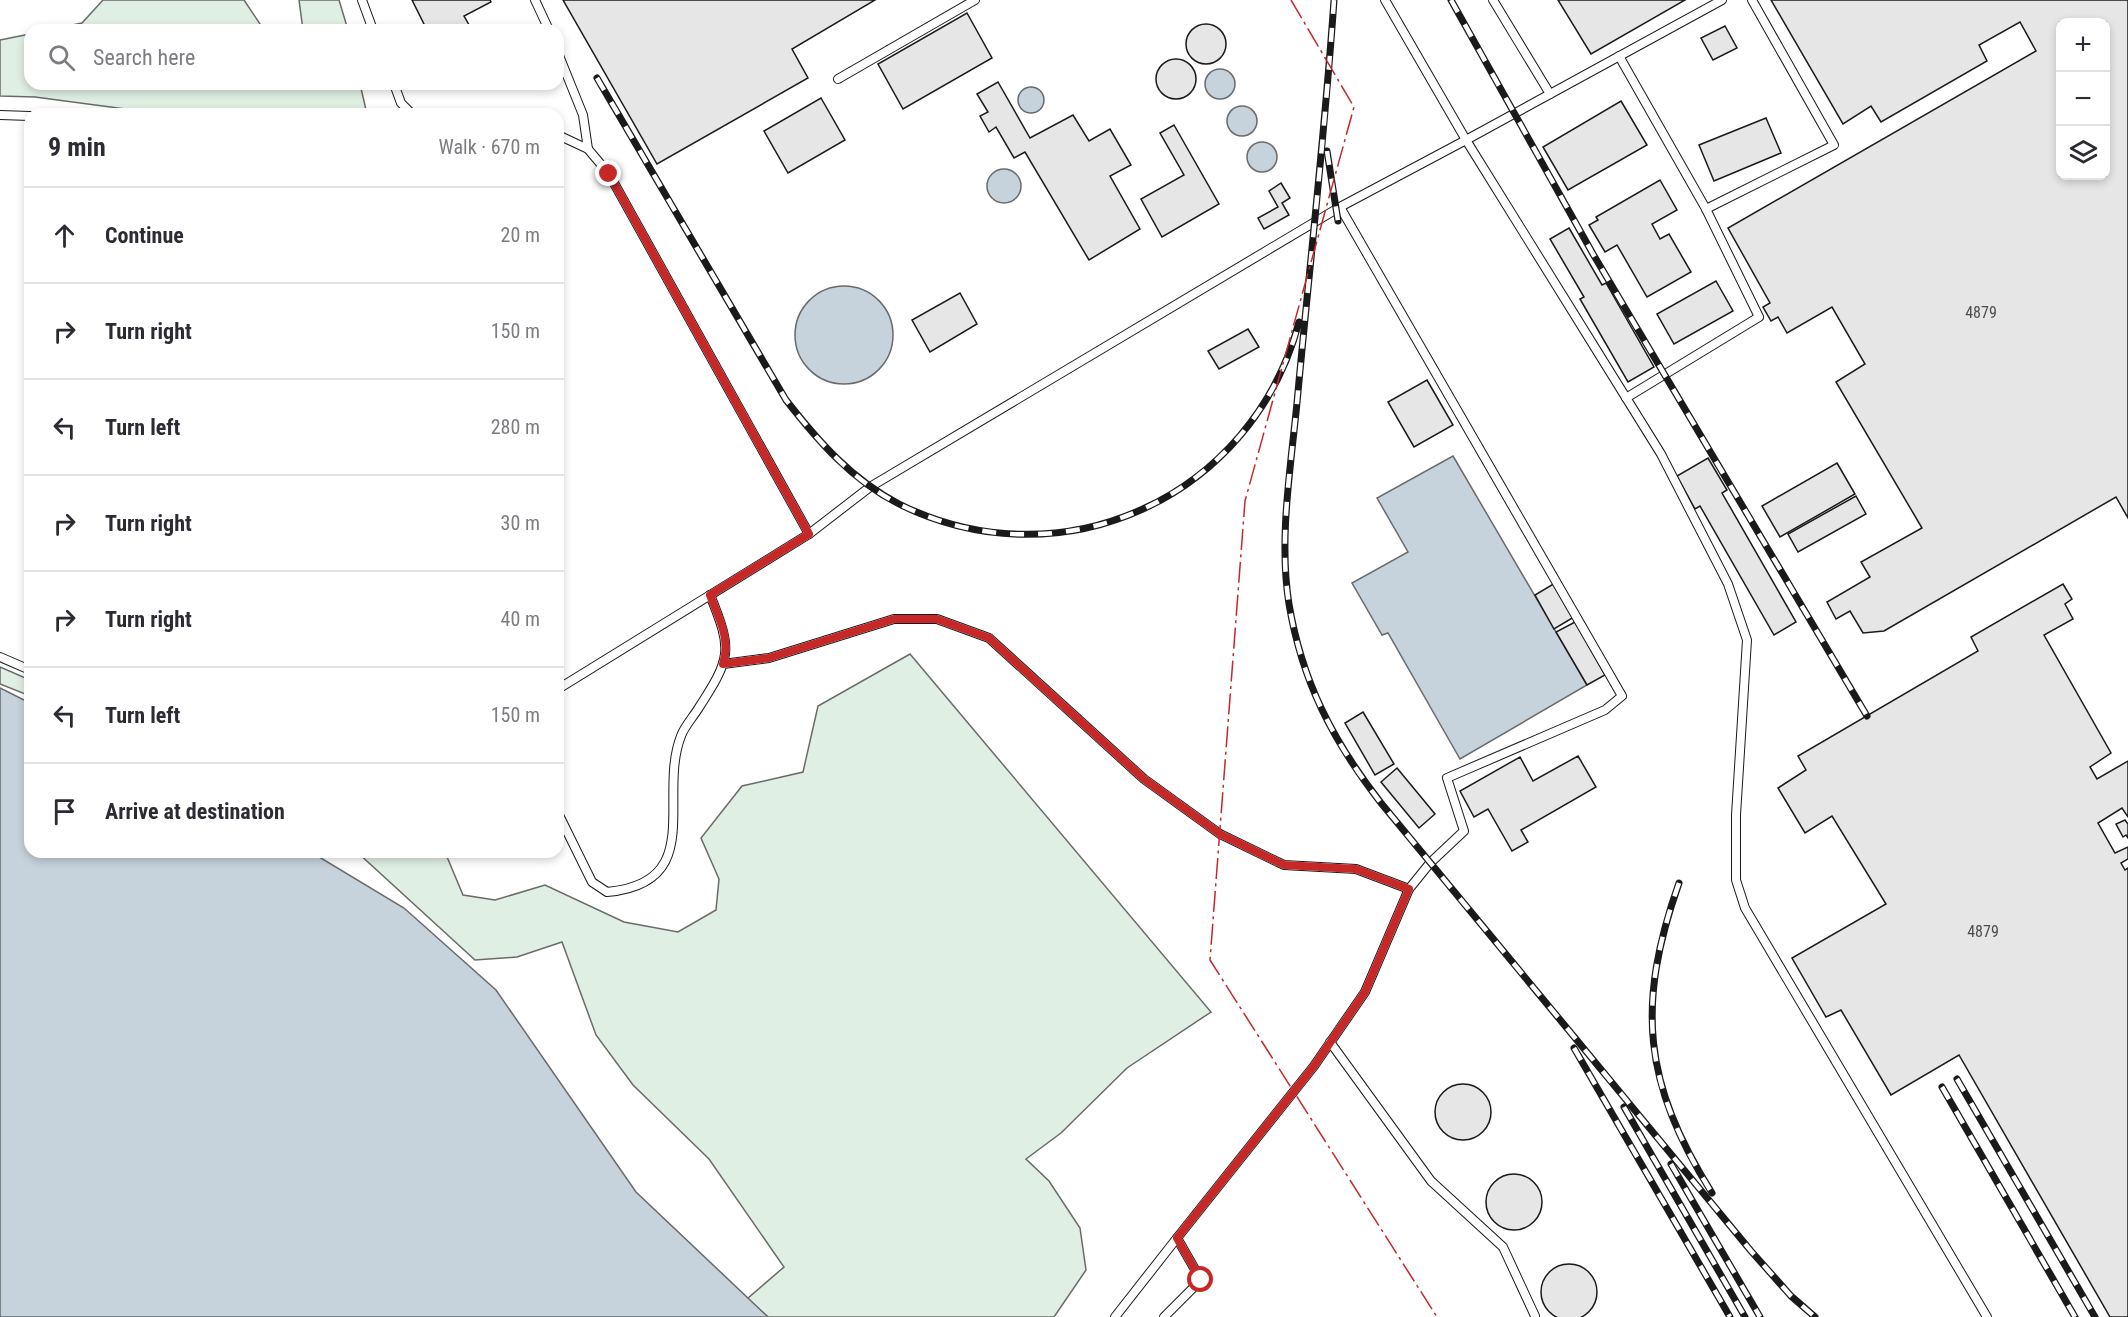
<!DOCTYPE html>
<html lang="en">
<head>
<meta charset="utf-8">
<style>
	body { margin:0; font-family:"Roboto Condensed",sans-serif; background:#f2f2f3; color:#2b2b33 }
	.controls { position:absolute; right:18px; top:18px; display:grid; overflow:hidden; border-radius:12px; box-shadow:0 3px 9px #0003 }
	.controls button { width:54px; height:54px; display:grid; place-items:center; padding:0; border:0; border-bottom:2px solid #e1e1e2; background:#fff; color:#2b2b33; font:30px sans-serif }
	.stop { position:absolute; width:18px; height:18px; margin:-14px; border:4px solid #c62828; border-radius:50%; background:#fff }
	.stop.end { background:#c62828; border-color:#fff; box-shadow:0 2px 6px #0008 }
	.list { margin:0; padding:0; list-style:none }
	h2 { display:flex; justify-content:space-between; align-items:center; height:78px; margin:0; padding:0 24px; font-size:26px }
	h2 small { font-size:20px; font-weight:400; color:#7c7c81 }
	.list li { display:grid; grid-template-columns:39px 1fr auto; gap:18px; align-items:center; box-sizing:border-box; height:96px; padding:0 24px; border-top:2px solid #e1e1e2 }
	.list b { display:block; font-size:22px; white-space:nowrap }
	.list em { font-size:20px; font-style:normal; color:#7c7c81 }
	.icon { flex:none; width:33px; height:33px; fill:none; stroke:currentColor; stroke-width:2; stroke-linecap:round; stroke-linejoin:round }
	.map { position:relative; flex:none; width:2128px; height:1317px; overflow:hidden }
	.search { position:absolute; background:#fff; box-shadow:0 3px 9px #0003; left:24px; top:24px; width:540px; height:66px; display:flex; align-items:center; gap:15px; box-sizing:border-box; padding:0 21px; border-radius:18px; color:#7c7c81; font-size:22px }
	.panel { position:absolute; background:#fff; box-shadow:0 3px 9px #0003; left:24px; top:108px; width:540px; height:750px; border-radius:18px }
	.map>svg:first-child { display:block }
</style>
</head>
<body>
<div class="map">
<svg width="2128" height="1317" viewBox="0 0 2128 1317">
	<rect width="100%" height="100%" fill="#fff"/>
	<g fill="#e0efe3" stroke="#6a6a6a" stroke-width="1.5">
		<polygon points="103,0 244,0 264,30 48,30 82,23"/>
		<polygon points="299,0 339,0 348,30 303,30"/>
		<polygon points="30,34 30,84 360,84 367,114 229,114 203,111 163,114 35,97 0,96 0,40"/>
		<polygon points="910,654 1211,1012 1127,1068 1061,1133 1026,1159 1049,1181 1080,1228 1086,1270 1054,1317 768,1317 747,1299 784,1267 709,1159 633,1085 596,1035 562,942 517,957 475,960 357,852 445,852 463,895 495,900 545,885 624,922 678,932 716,910 719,879 701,838 742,786 803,772 818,706"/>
		<polygon points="0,667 30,680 30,696 0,684"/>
	</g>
	<g fill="#c6d2dc" stroke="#6a6a6a" stroke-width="1.5">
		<circle cx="1220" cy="84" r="15"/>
		<circle cx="1031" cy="100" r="13"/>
		<circle cx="1242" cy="121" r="15"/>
		<circle cx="1262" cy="157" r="15"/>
		<circle cx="1004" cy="186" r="17"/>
		<circle cx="844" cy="335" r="49"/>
		<polygon points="1453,456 1587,685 1460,759 1388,633 1382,635 1352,583 1408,552 1377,498"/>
		<polygon points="0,688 30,703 30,852 311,852 404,908 496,990 636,1192 768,1317 0,1317"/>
	</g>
	<g fill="#e6e6e6" stroke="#1a1a1a" stroke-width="1.5" fill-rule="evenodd">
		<polygon points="412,0 490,0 491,2 464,16 472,30 427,30"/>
		<polygon points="563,0 875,0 792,49 808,78 657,164"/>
		<polygon points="1558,0 1685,0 1591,54"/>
		<path d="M1771,0H2128V518L2116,497L1884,631L1863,633L1850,611L1836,619L1827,602L1870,577L1861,562L1922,528L1836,382L1865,364L1832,307L1787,333L1778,317L1771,321L1763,307L1770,303L1728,228L2036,51L2020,22L1979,45L1987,61L1881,122L1871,106L1843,124ZM2060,22H2106V176H2060Z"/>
		<polygon points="967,13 992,58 903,109 878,64"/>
		<circle cx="1206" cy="44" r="20"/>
		<polygon points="1725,26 1737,48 1713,60 1701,38"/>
		<circle cx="1176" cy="79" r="20"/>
		<polygon points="998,82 1030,138 1073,115 1089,141 1110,129 1131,165 1110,176 1140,229 1089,260 1025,152 1014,158 996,127 989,132 980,116 988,112 977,94"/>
		<polygon points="821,98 845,140 788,173 764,131"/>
		<polygon points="1621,101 1647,145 1568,190 1543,147"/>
		<polygon points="1766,118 1781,153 1714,181 1699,145"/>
		<polygon points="1174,125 1219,204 1162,237 1141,199 1184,175 1160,133"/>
		<polygon points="1660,180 1677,210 1652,224 1660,239 1669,234 1691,272 1647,297 1617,245 1605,252 1589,225 1598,220 1596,217"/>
		<polygon points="1281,183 1290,198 1282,203 1289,215 1264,229 1258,218 1278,207 1269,191"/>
		<polygon points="1569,228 1602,285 1606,283 1654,367 1628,382 1580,299 1584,297 1550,239"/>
		<polygon points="1716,281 1733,311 1674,344 1657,314"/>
		<polygon points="960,293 977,324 930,352 912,320"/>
		<polygon points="1248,329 1259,347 1219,369 1208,351"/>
		<polygon points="1427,380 1453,425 1414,447 1388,402"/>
		<polygon points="1708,458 1727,490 1722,493 1796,622 1774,635 1700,506 1695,509 1677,476"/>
		<polygon points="1837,463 1855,494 1780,537 1762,506"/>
		<polygon points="1856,496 1866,514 1798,552 1788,534"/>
		<polygon points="1555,583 1574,617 1554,629 1535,595"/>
		<polygon points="2063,584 2072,599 2065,604 2073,619 2044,635 2111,753 2090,767 2097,779 2128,761 2128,817 2122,808 2098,823 2115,853 2128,847 2128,859 2121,863 2125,870 2128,868 2128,1317 2110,1317 1959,1055 1891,1095 1841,1010 1826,1017 1792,958 1886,904 1832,816 1805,833 1778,788 1806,770 1798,756 1978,651 1971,637"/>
		<polygon points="1575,622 1605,675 1587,685 1556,632"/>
		<polygon points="1363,712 1394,764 1375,775 1345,723"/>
		<polygon points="1578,756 1596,787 1521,830 1528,842 1512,851 1488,809 1474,817 1460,791 1520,757 1533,781"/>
		<polygon points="1397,768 1435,814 1419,828 1381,782"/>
		<polygon points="2125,820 2128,824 2128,838 2126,835 2123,837 2116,824"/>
		<circle cx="1463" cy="1112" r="28"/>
		<circle cx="1514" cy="1202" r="28"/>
		<circle cx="1569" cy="1292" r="28"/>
	</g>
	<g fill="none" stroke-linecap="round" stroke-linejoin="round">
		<g stroke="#1a1a1a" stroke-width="10">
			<g id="lane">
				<polyline points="362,0 373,30"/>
				<polyline points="535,0 549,30"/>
				<polyline points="1493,0 1550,94"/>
				<polyline points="1722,0 1466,140 1661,454 1728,584 1747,640 1736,815 1736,880 1745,908 1987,1317"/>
				<polyline points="558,53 583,115 588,149"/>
				<polyline points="1619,56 1706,209 1759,317 1626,398"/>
				<polyline points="838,79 975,0"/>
				<polyline points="394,84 401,103 412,114"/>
				<polyline points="0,115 30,116"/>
				<polyline points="558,135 588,149 609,174 809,534"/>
				<polyline points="1706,209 1834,145 1752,0"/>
				<polyline points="0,657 30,670"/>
				<polyline points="723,664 769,658 894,619 937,619 989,638 1144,779 1220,834 1284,865 1356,869 1409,889"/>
				<polyline points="558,689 809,534 870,487 1340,207 1466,140 1385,0"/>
				<path d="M558,813L592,882L607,892C707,883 657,797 681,736C684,727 693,717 698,709C731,658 733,651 710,595"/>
				<polyline points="1330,1042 1431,1181 1503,1247 1535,1316"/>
				<polyline points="1115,1317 1177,1238"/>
				<polyline points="1164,1317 1201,1280 1177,1238 1314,1066 1365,992 1409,889 1430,863 1464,831 1447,778 1605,710 1622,696 1340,207"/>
			</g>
		</g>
		<use href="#lane" stroke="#fff" stroke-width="8"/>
		<g stroke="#1a1a1a" stroke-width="7">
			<g id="rail">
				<path d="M1334,0C1325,131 1310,262 1298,392C1292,461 1278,536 1289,604C1302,682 1333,741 1381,803L1751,1251L1791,1296L1815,1317"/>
				<polyline points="1451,0 1593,254 1867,716"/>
				<path d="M597,78L786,400C818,441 852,480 899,504C1062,585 1253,497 1299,322"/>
				<polyline points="1327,151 1338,221"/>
				<path d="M1679,883C1636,1005 1643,1083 1712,1193"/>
				<polyline points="1574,1048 1730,1317"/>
				<polyline points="1957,1079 2095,1317"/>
				<polyline points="1942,1087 2075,1317"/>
				<polyline points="1624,1107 1745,1317"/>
				<polyline points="1671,1164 1760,1317"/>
			</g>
		</g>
		<use href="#rail" stroke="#fff" stroke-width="4.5" stroke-dasharray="14" stroke-linecap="butt"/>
		<polyline stroke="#c62828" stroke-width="1.5" stroke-dasharray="21 4.5 3 4.5" stroke-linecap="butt" points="1291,0 1354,107 1245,501 1210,960 1437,1317"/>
	</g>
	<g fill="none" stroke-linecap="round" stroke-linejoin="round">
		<path stroke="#c62828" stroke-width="8" d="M609,174L809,534L710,595C719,618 731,640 723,664L769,658L894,619H937L989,638L1144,779L1220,834L1284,865L1356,869L1409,889L1365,992L1314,1066L1177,1238L1201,1280"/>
	</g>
	<g text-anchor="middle" stroke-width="4.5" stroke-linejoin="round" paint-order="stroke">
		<g font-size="16" fill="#4d4d4d">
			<text x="1981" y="318">4879</text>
			<text x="1983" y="937">4879</text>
		</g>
	</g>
</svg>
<div class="controls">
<button>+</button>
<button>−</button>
<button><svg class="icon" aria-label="layers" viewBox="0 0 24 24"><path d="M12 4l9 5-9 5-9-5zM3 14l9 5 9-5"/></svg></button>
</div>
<div class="stop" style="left:1201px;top:1280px"></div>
<div class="stop end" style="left:609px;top:174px"></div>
<div class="search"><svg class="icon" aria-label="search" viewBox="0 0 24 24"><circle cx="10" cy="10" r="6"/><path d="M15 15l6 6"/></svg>Search here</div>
<section class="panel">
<h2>9 min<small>Walk · 670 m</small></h2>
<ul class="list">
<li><svg class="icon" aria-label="ahead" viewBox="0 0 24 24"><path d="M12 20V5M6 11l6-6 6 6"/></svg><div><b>Continue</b></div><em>20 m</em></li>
<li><svg class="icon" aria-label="right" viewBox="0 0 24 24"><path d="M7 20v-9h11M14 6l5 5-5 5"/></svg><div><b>Turn right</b></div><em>150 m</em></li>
<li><svg class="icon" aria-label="left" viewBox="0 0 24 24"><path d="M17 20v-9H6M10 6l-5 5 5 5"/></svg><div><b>Turn left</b></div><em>280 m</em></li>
<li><svg class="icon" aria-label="right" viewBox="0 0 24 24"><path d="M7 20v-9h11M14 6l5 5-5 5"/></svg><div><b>Turn right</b></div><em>30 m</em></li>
<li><svg class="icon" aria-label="right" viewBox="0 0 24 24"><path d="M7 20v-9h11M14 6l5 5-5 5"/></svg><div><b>Turn right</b></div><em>40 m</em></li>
<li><svg class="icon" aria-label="left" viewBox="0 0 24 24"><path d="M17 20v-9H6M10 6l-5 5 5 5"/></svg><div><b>Turn left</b></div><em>150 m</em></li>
<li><svg class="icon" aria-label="arrive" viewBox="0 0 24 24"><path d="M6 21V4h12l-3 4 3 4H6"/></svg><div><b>Arrive at destination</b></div></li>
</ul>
</section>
</div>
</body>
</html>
